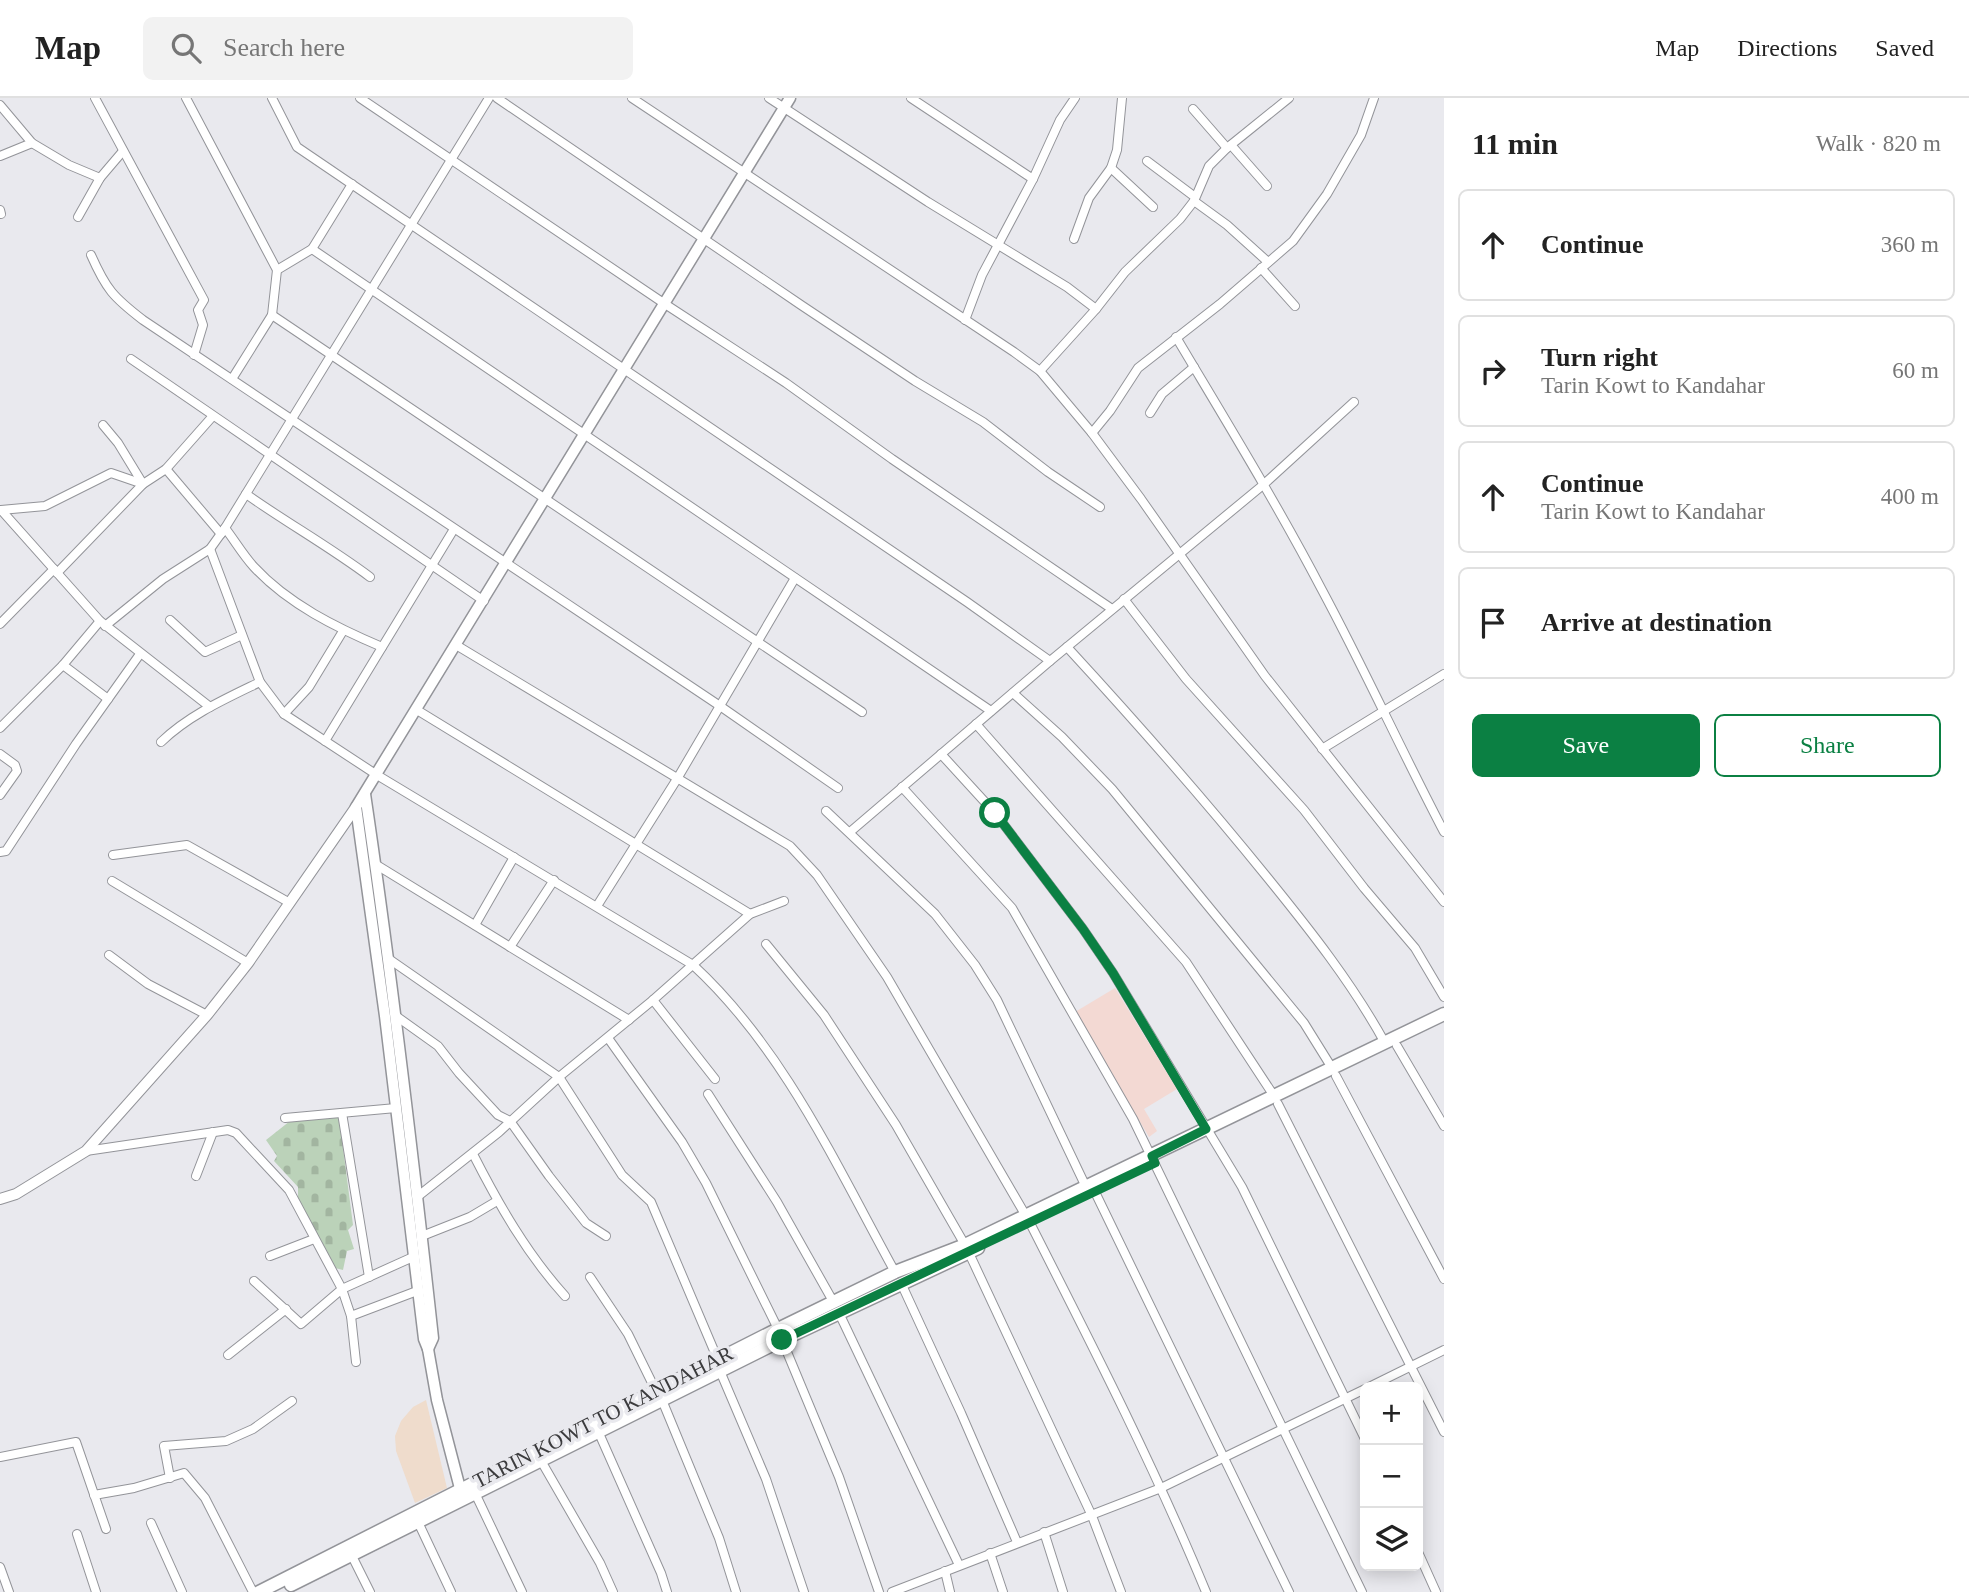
<!DOCTYPE html>
<html lang="en">
<head>
<meta charset="utf-8">
<style>
	body { margin:0; font-family:Georgia,serif; background:#f2f2f2; color:#222 }
	.controls { position:absolute; right:21px; bottom:21px; display:grid; overflow:hidden; border-radius:10px; box-shadow:0 4px 18px #0003 }
	.controls button { width:63px; height:63px; display:grid; place-items:center; padding:0; border:0; border-bottom:2px solid #e0e0e0; background:#fff; color:#222; font:35px sans-serif }
	.stop { position:absolute; width:21px; height:21px; margin:-16px; border:5px solid #0b8043; border-radius:50%; background:#fff }
	.stop.end { background:#0b8043; border-color:#fff; box-shadow:0 2px 7px #0008 }
	.list { margin:0; padding:0; list-style:none }
	h2 { display:flex; justify-content:space-between; align-items:center; height:91px; margin:0; padding:0 28px; font-size:30px }
	h2 small { font-size:23px; font-weight:400; color:#767676 }
	.list li { display:grid; grid-template-columns:46px 1fr auto; gap:21px; align-items:center; box-sizing:border-box; height:112px; margin:0 14px 14px; padding:0 14px; border:2px solid #e0e0e0; border-radius:10px }
	.list b { display:block; font-size:26px; white-space:nowrap }
	.list p { margin:0; font-size:23px; white-space:nowrap; color:#767676 }
	.list em { font-size:23px; font-style:normal; color:#767676 }
	.actions { display:flex; gap:14px; padding:21px 28px }
	.actions a { flex:1; padding:16px 0; border:2px solid #0b8043; border-radius:10px; text-align:center; font-size:24px; color:#0b8043 }
	.actions .main { background:#0b8043; color:#fff }
	.icon { flex:none; width:38px; height:38px; fill:none; stroke:currentColor; stroke-width:2; stroke-linecap:round; stroke-linejoin:round }
	.map { position:relative; flex:none; width:1444px; height:1494px; overflow:hidden }
	header { display:flex; align-items:center; gap:42px; box-sizing:border-box; height:98px; padding:0 35px; background:#fff; border-bottom:2px solid #e0e0e0 }
	header strong { font-size:33px }
	nav { display:flex; gap:38px; margin-inline-start:auto; font-size:24px }
	.search { width:490px; height:63px; background:#f2f2f2; display:flex; align-items:center; gap:18px; box-sizing:border-box; padding:0 24px; border-radius:10px; color:#767676; font-size:26px }
	main { display:flex }
	aside { flex:1; background:#fff }
	.map>svg:first-child { display:block }
</style>
</head>
<body>
<header>
<strong>Map</strong>
<div class="search"><svg class="icon" aria-label="search" viewBox="0 0 24 24"><circle cx="10" cy="10" r="6"/><path d="M15 15l6 6"/></svg>Search here</div>
<nav><a>Map</a><a>Directions</a><a>Saved</a></nav>
</header>
<main>
<div class="map">
<svg width="1444" height="1494" viewBox="0 0 1444 1494">
	<defs>
		<pattern id="cemetery-stones" width="16" height="16" patternUnits="userSpaceOnUse" patternTransform="scale(1.75)"><rect width="16" height="16" fill="#bbd2b9"/><path d="M2 7V4a2 2 0 0 1 4 0v3zM10 15v-3a2 2 0 0 1 4 0v3z" fill="#a2b5a0"/></pattern>
	</defs>
	<rect width="100%" height="100%" fill="#e9e9ee"/>
	<polygon fill="#efdccc" points="426,1302 447,1390 415,1405 396,1353 395,1338 401,1323 413,1309"/>
	<polygon fill="#f3d9d3" points="1115,890 1177,991 1144,1011 1157,1033 1149,1039 1075,914"/>
	<polygon fill="url(#cemetery-stones)" points="339,1019 353,1127 348,1132 354,1151 347,1153 343,1172 335,1170 298,1101 298,1089 274,1063 277,1058 266,1042 290,1023"/>
	<g fill="none" stroke-linecap="round" stroke-linejoin="round">
		<g stroke="#939499" stroke-width="10">
			<g id="minor">
				<polyline points="95,0 204,202 198,212 203,227 194,257"/>
				<polyline points="186,0 277,172"/>
				<polyline points="272,0 297,49 967,504 1050,563"/>
				<polyline points="360,0 665,206 786,285 892,361 1112,511"/>
				<polyline points="497,0 801,207 915,283 983,324 1048,374 1100,409"/>
				<polyline points="632,0 1014,254 1040,273 1092,335 1141,401 1265,578 1444,804"/>
				<polyline points="769,0 928,104 1067,189 1096,211"/>
				<polyline points="911,0 1033,81"/>
				<polyline points="0,7 32,45 69,67 100,80"/>
				<polyline points="1193,11 1227,50"/>
				<polyline points="1231,47 1267,88"/>
				<polyline points="0,58 32,45"/>
				<polyline points="1147,63 1195,99"/>
				<polyline points="1111,70 1153,109"/>
				<polyline points="1194,103 1227,127 1268,164"/>
				<polyline points="0,112 1,116"/>
				<polyline points="78,119 100,80 123,53"/>
				<polyline points="1074,141 1089,100 1111,70 1117,52 1122,0"/>
				<polyline points="312,151 991,613"/>
				<path d="M91,157C106,191 113,199 143,222L720,608L838,690"/>
				<polyline points="1261,170 1295,208"/>
				<polyline points="272,217 862,614"/>
				<polyline points="965,222 982,177 1033,81 1060,22 1075,0"/>
				<path d="M1176,239C1226,323 1277,406 1322,492C1365,572 1402,654 1444,734"/>
				<polyline points="131,261 484,503"/>
				<polyline points="1040,273 1096,211 1125,174 1180,121 1194,103 1209,68 1227,50 1289,0"/>
				<polyline points="232,281 272,217 277,172 312,151 352,86"/>
				<polyline points="1150,315 1162,296 1194,269"/>
				<polyline points="1092,335 1110,313 1138,270 1220,206 1293,143 1327,96 1361,37 1374,0"/>
				<polyline points="166,371 221,436"/>
				<path d="M246,396C287,425 330,449 370,479"/>
				<polyline points="1,412 45,408 111,375 143,386 166,371 212,319"/>
				<polyline points="2,413 100,523 210,609"/>
				<path d="M225,430C235,443 243,457 254,469C288,506 337,530 382,549"/>
				<path d="M210,451L260,584L284,616L377,677L693,867C784,951 836,1067 895,1174"/>
				<polyline points="57,475 143,386 118,345 103,327"/>
				<polyline points="1124,501 1186,581 1304,712 1364,790 1415,850 1444,899"/>
				<polyline points="170,522 205,554 242,537"/>
				<polyline points="0,526 54,471"/>
				<polyline points="105,528 163,481 210,451 225,430 489,0"/>
				<polyline points="456,547 790,748 817,777 887,879 1026,1118"/>
				<path d="M1067,549C1136,624 1203,700 1267,779C1310,832 1352,885 1385,945"/>
				<polyline points="63,567 108,601"/>
				<polyline points="1013,595 1062,639 1112,691 1304,925 1332,970"/>
				<polyline points="417,612 750,816"/>
				<polyline points="284,616 309,589 343,533"/>
				<polyline points="976,626 1186,864 1274,998"/>
				<polyline points="0,630 63,567 100,523"/>
				<polyline points="325,643 454,431"/>
				<path d="M161,644C189,617 225,601 260,584"/>
				<polyline points="1322,651 1444,576"/>
				<polyline points="0,656 15,667 17,673 0,697"/>
				<polyline points="941,656 995,715 1083,831 1113,875 1242,1089 1365,1341"/>
				<polyline points="902,689 1012,810 1133,1021 1362,1494"/>
				<polyline points="826,713 935,816 975,867 997,902 1086,1089"/>
				<polyline points="850,734 1050,563 1263,387 1354,304"/>
				<polyline points="0,754 6,753 76,646 140,556"/>
				<polyline points="113,757 187,747 290,805"/>
				<polyline points="375,766 629,922"/>
				<polyline points="112,783 248,865"/>
				<polyline points="597,808 677,681 795,480"/>
				<polyline points="475,827 514,759"/>
				<polyline points="766,846 824,917 896,1027 965,1147"/>
				<polyline points="510,849 554,782"/>
				<polyline points="109,857 148,886 207,917"/>
				<polyline points="389,861 559,979 622,1077 651,1104 718,1262"/>
				<polyline points="653,902 715,981"/>
				<polyline points="396,918 438,948 459,975 498,1017 510,1023 549,1078 586,1125 606,1138"/>
				<polyline points="608,940 682,1044 706,1085 778,1231"/>
				<polyline points="1397,948 1444,1028"/>
				<polyline points="1336,978 1444,1181"/>
				<polyline points="708,996 777,1104 834,1205"/>
				<polyline points="1278,1006 1444,1334"/>
				<polyline points="342,1015 369,1179"/>
				<polyline points="285,1020 396,1010"/>
				<polyline points="86,1053 228,1032 236,1035 289,1092 342,1191 351,1218 356,1264"/>
				<path d="M473,1056C499,1107 527,1156 565,1198"/>
				<polyline points="196,1078 213,1034"/>
				<polyline points="1095,1094 1289,1494"/>
				<polyline points="417,1099 499,1034 559,979 653,902 750,816 784,803"/>
				<path d="M1030,1125C1092,1247 1154,1368 1206,1494"/>
				<polyline points="422,1138 470,1119 497,1103"/>
				<polyline points="969,1155 1092,1418 1121,1494"/>
				<polyline points="270,1158 314,1141"/>
				<polyline points="590,1179 628,1236 656,1293"/>
				<polyline points="254,1183 301,1226 342,1191 413,1159"/>
				<polyline points="901,1185 961,1315 1017,1444"/>
				<polyline points="839,1215 959,1467"/>
				<polyline points="351,1218 417,1193"/>
				<polyline points="782,1242 839,1379 879,1494"/>
				<polyline points="228,1257 286,1211"/>
				<polyline points="720,1273 766,1381 804,1494"/>
				<polyline points="1369,1289 1444,1252"/>
				<polyline points="662,1302 719,1440 736,1494"/>
				<polyline points="598,1333 661,1475 667,1494"/>
				<polyline points="0,1359 76,1344 106,1431"/>
				<polyline points="540,1361 600,1465 613,1494"/>
				<polyline points="170,1380 164,1348 226,1343 253,1331 292,1303"/>
				<polyline points="475,1395 522,1494"/>
				<polyline points="94,1397 134,1390 184,1375 205,1400 253,1494"/>
				<polyline points="418,1424 451,1494"/>
				<polyline points="151,1425 182,1494"/>
				<polyline points="1044,1434 1063,1494"/>
				<polyline points="77,1436 96,1494"/>
				<polyline points="1418,1454 1436,1494"/>
				<polyline points="990,1455 1003,1494"/>
				<polyline points="352,1458 370,1494"/>
				<polyline points="0,1469 9,1494"/>
				<polyline points="945,1473 950,1494"/>
				<polyline points="892,1494 1161,1390 1365,1291"/>
			</g>
		</g>
		<g stroke="#939499" stroke-width="12">
			<polyline id="tertiary" points="0,1101 16,1096 86,1053 207,917 248,865 356,709"/>
		</g>
		<g stroke="#939499" stroke-width="13">
			<g id="secondary">
				<path d="M365,696C392,877 413,1058 433,1240L428,1251"/>
				<polyline points="462,1398 437,1302 428,1251 424,1241 385,918 356,709 790,0"/>
			</g>
		</g>
		<g stroke="#939499" stroke-width="15">
			<g id="primary">
				<polyline points="291,1487 782,1242 978,1150"/>
				<polyline points="259,1494 778,1231 895,1174 965,1147 1444,916"/>
			</g>
		</g>
		<use href="#minor" stroke="#fff" stroke-width="8"/>
		<use href="#tertiary" stroke="#fff" stroke-width="10"/>
		<use href="#secondary" stroke="#fff" stroke-width="10"/>
		<use href="#primary" stroke="#fff" stroke-width="12"/>
	</g>
	<g fill="none" stroke-linecap="round" stroke-linejoin="round">
		<polyline stroke="#0b8043" stroke-width="9" points="782,1242 1155,1065 1152,1058 1206,1031 1113,875 1083,831 995,715"/>
	</g>
	<g text-anchor="middle" stroke-width="7" stroke-linejoin="round" paint-order="stroke">
		<g font-size="21" fill="#3b3b3d" stroke="#e9e9ee">
			<text transform="translate(603 1319) rotate(-27)" y="7">TARIN KOWT TO KANDAHAR</text>
		</g>
	</g>
</svg>
<div class="controls">
<button>+</button>
<button>−</button>
<button><svg class="icon" aria-label="layers" viewBox="0 0 24 24"><path d="M12 4l9 5-9 5-9-5zM3 14l9 5 9-5"/></svg></button>
</div>
<div class="stop" style="left:995px;top:715px"></div>
<div class="stop end" style="left:782px;top:1242px"></div>
</div>
<aside>
<h2>11 min<small>Walk · 820 m</small></h2>
<ul class="list">
<li><svg class="icon" aria-label="ahead" viewBox="0 0 24 24"><path d="M12 20V5M6 11l6-6 6 6"/></svg><div><b>Continue</b></div><em>360 m</em></li>
<li><svg class="icon" aria-label="right" viewBox="0 0 24 24"><path d="M7 20v-9h11M14 6l5 5-5 5"/></svg><div><b>Turn right</b><p>Tarin Kowt to Kandahar</p></div><em>60 m</em></li>
<li><svg class="icon" aria-label="ahead" viewBox="0 0 24 24"><path d="M12 20V5M6 11l6-6 6 6"/></svg><div><b>Continue</b><p>Tarin Kowt to Kandahar</p></div><em>400 m</em></li>
<li><svg class="icon" aria-label="arrive" viewBox="0 0 24 24"><path d="M6 21V4h12l-3 4 3 4H6"/></svg><div><b>Arrive at destination</b></div></li>
</ul>
<div class="actions"><a class="main">Save</a><a>Share</a></div>
</aside>
</main>
</body>
</html>
